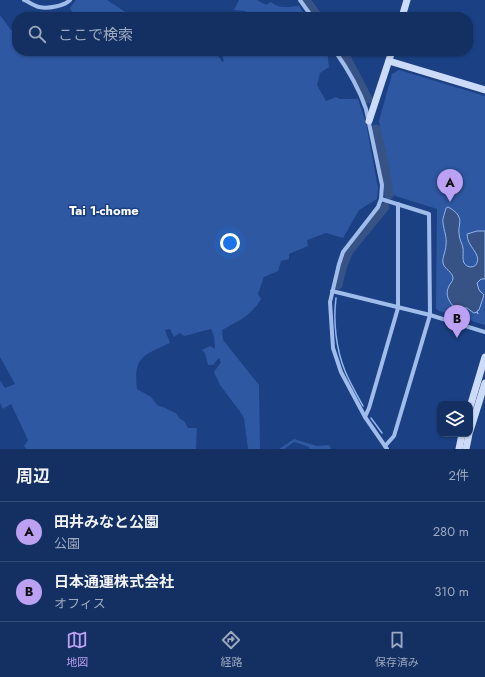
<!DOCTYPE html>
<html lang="ja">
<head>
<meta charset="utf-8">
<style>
	body { margin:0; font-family:Jost,"Noto Sans JP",sans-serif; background:#1d3868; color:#f1f3f6 }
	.controls { position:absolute; right:12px; bottom:12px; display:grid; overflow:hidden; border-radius:8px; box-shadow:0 1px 3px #0004 }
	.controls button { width:36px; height:36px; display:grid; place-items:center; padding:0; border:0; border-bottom:1px solid #334b77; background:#143062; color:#f1f3f6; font:20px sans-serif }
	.you { position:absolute; left:230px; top:243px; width:14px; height:14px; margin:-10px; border:3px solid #fff; border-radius:50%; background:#1a73e8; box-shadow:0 0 0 6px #1a73e833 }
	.badge { display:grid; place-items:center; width:26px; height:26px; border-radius:50%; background:#bca0f2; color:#111; font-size:13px; font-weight:700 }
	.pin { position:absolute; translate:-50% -33px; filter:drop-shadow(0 1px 2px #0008) }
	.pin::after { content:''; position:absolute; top:21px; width:14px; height:12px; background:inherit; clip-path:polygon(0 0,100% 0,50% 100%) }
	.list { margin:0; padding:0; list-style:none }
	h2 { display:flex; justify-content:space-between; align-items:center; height:52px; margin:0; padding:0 16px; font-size:17px }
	h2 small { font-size:13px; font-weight:400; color:#9da9be }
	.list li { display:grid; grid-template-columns:26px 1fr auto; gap:12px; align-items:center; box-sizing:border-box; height:60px; padding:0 16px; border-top:1px solid #334b77 }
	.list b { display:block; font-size:15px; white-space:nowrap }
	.list p { margin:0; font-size:13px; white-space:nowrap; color:#9da9be }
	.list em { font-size:13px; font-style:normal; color:#9da9be }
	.icon { flex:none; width:22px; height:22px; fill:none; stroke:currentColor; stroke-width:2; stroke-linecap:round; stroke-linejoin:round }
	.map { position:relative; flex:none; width:485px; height:449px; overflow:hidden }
	.search { position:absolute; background:#143062; box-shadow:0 1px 3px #0004; left:12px; right:12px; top:12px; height:44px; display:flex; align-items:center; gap:10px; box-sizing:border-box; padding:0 14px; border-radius:16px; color:#9da9be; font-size:15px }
	.sheet { height:172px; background:#143062 }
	nav { display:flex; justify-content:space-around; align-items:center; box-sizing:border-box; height:56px; border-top:1px solid #334b77; background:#143062; font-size:11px; color:#9da9be }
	nav a { display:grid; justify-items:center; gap:2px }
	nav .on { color:#bca0f2 }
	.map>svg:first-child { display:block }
</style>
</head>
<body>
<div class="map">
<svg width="485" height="449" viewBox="0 0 485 449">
	<rect width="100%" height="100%" fill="#1b4083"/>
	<g fill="#2e58a2">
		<polygon points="76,0 107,0 133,17 75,17 70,8"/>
		<path d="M239,0H257L266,5L271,2C279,9 289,7 299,6L307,17H255L245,11L234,10Z"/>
		<path d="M0,15L11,30L17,29V51H215L222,62L224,61L221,51H327L329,67L320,73L317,85L326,101L336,97L340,99H358L366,123L378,188L377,199L359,210L343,238L326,233L307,240L308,246L289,254V259L281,261L278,271L264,277L258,294L261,299C251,316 239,321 222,330L223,340L259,385L260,449H248L244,418L241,413L220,385L214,372L221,362L219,358L213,365H208L205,353L202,350L210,346L215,349L214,336L211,329L184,336L180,333L174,337L170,329L165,330L170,343C144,355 133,356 137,389L151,397L158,406C165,406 169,411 176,413L180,419L184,421L188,428H197L196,449H26L24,446L28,440L11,404L3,409L0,403V380L5,388L15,384L0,357Z"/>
		<polygon points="399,70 485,96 485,325 439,311 436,308 437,209 392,195 378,127 380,126 379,121 392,74"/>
		<polygon points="294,439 317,446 329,445 331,449 309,449 309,447 294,442 284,449 279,449"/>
	</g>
	<path fill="#375284" stroke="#93b5ed" d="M448,207C452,209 456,212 458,215C462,221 458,227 459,233C459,239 462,243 463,248C464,255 460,265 470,267C473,267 476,266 477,263C481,253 467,247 467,234L477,231H485V279H481L477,283L479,290L484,295L479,310L477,311L478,314L477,312L474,313L467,308H455C450,303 444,295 449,286C450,283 453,282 453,278C453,272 444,269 443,263C442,257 446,251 446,245C447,237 444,231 443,223C442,219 445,213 446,208Z"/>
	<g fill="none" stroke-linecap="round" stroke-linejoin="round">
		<g stroke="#93b5ed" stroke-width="1.5">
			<path d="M336,298C333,321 336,349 345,371C350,383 357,395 363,406"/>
			<polyline points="371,418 382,433"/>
		</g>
		<g stroke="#375284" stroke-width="9">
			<polyline points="306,0 318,17"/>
			<polyline points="343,51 368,99"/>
			<polyline points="376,129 385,168 389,195"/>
			<polyline points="338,285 343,265 349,251 385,207"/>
		</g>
		<g stroke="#a0bceb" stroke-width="4">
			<path d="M24,0C29,2 34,6 39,7C48,9 64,6 70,0"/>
			<polyline points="300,0 312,17"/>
			<path d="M335,51C347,68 359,88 366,109L382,185L381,199L378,207L343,252L339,264L330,302L333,348L341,372L365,417L387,449"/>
			<polyline points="381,199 429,214 430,315 394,436 385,446"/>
			<polyline points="332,291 430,315 485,332"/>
			<polyline points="365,417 369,408 398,308 398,204"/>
		</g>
		<g stroke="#ccdbf8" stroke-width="7">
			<polyline points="402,17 407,0"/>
			<polyline points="389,61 485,90"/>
			<polyline points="369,121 392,51"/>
			<polyline points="470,407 485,357"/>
			<polyline points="470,431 485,383"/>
			<polyline points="459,449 462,434"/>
			<polyline points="466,449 469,434"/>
		</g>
	</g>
	<g text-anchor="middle" stroke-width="3" stroke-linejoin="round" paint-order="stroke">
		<g font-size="13" font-weight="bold" fill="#fff" stroke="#1b4083">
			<text x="104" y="215">Tai 1-chome</text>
		</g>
	</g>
</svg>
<div class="controls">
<button><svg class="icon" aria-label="layers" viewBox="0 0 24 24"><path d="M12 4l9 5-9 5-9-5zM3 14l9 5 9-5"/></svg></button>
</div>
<div class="you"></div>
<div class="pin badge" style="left:450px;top:202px">A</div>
<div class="pin badge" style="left:457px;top:338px">B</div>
<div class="search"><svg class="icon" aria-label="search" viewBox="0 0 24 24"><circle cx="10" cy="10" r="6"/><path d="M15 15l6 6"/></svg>ここで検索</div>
</div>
<section class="sheet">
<h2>周辺<small>2件</small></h2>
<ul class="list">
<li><span class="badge">A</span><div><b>田井みなと公園</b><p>公園</p></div><em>280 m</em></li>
<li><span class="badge">B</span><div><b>日本通運株式会社</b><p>オフィス</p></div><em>310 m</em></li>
</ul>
</section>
<nav>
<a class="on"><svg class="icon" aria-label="map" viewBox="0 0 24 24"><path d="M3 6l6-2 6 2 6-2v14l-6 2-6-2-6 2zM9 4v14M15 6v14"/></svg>地図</a>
<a><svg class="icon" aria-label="directions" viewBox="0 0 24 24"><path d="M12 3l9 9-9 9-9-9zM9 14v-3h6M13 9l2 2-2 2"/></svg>経路</a>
<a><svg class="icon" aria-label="saved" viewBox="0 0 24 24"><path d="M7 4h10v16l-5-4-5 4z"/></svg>保存済み</a>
</nav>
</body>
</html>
